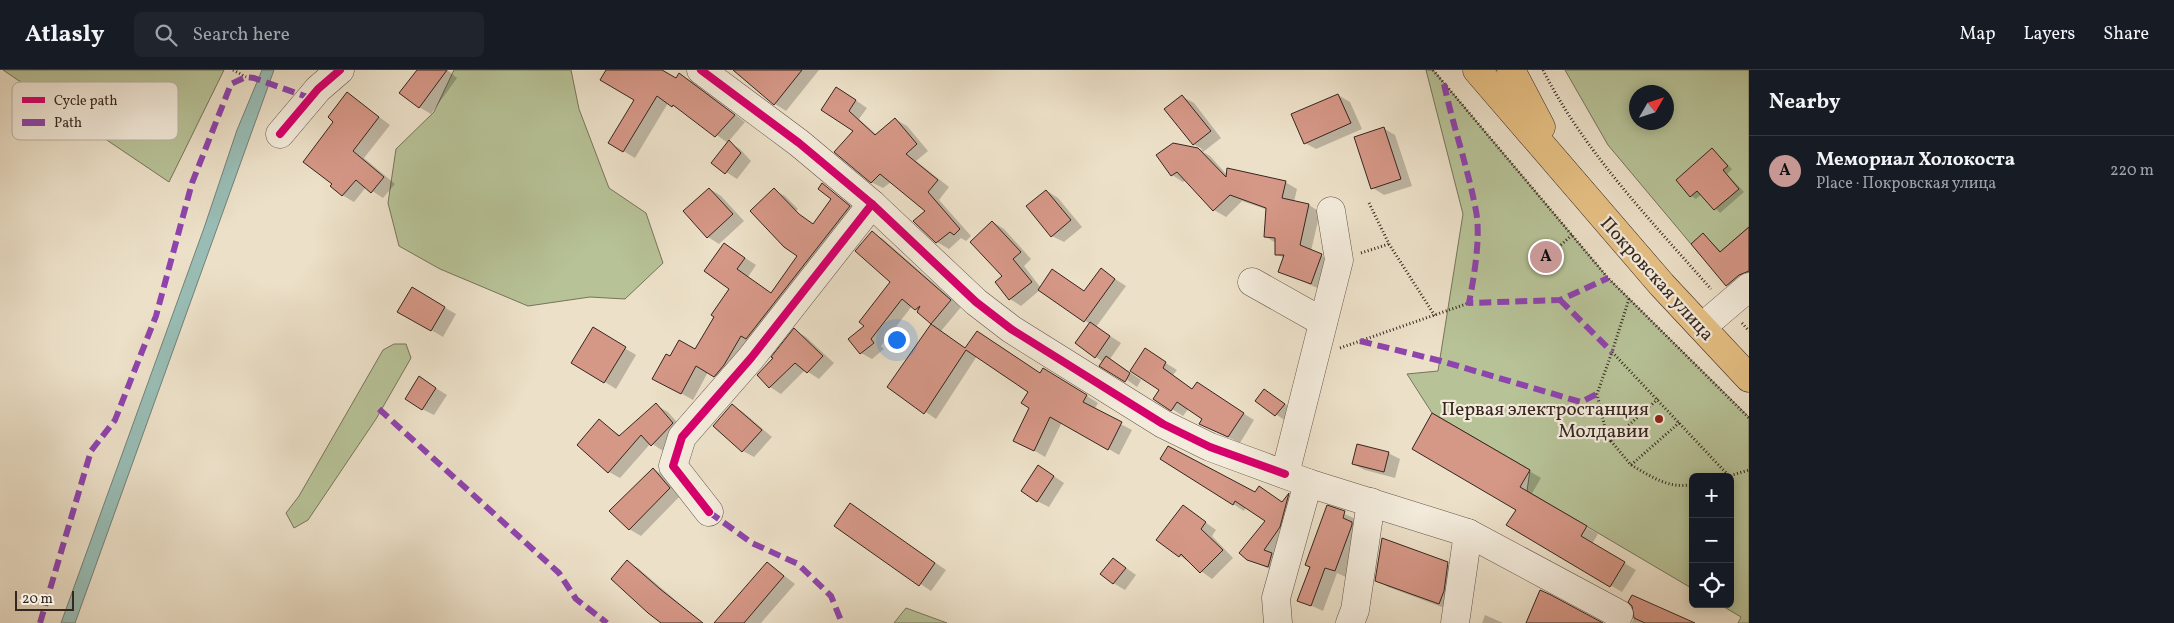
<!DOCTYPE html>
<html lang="en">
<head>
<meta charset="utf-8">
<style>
	body { margin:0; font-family:Vollkorn,serif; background:#20242c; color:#f1f3f6 }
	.controls { position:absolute; right:15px; bottom:15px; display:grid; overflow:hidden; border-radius:8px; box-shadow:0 2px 12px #0003 }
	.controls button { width:45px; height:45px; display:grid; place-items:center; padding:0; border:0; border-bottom:1px solid #363941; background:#171b24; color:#f1f3f6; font:25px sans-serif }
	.compass { position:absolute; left:1629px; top:15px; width:45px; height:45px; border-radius:50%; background:#171b24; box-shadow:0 2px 12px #0003; rotate:51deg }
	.scale { position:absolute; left:15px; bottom:12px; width:59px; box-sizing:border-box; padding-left:5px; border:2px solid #362620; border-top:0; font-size:14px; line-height:18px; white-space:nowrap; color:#362620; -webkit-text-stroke:4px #f3ebdb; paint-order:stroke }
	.you { position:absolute; left:896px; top:269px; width:18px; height:18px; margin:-12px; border:4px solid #fff; border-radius:50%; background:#1a73e8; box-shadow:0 0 0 8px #1a73e833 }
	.badge { display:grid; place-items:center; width:32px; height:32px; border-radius:50%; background:#c59692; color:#111; font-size:16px; font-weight:700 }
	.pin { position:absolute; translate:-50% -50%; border:2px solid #fff; box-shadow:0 1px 5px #0006 }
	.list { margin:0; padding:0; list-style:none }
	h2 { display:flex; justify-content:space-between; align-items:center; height:65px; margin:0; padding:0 20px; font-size:21px }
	h2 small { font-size:16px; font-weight:400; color:#9ea1a6 }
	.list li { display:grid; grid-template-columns:32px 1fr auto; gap:15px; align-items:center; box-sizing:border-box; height:70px; padding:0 20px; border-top:1px solid #363941 }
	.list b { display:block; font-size:19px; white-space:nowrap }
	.list p { margin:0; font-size:16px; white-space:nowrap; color:#9ea1a6 }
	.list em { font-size:16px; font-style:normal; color:#9ea1a6 }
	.icon { flex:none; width:28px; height:28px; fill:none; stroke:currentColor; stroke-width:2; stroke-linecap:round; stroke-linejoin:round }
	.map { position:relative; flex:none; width:1749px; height:553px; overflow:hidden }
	header { display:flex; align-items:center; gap:30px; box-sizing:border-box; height:70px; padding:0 25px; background:#171b24; border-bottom:1px solid #363941 }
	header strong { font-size:24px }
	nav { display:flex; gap:28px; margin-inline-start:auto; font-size:18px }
	.search { width:350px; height:45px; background:#20242c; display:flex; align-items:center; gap:12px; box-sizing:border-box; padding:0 18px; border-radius:8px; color:#9ea1a6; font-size:19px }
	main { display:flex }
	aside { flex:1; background:#171b24 }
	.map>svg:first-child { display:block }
</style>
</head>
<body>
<header>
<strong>Atlasly</strong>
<div class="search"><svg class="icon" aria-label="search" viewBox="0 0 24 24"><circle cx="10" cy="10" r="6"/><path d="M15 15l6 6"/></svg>Search here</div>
<nav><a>Map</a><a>Layers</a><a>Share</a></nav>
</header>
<main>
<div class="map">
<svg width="1749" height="553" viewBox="0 0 1749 553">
	<rect width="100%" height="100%" fill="#ece0c8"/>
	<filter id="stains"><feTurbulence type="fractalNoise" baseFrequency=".004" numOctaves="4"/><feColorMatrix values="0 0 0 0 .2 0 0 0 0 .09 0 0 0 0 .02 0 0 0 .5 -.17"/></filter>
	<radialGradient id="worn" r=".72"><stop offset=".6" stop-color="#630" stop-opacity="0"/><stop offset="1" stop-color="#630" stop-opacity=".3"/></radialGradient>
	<g fill="#b7c297" stroke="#76745c" fill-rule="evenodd">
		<polygon points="3,0 224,0 169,112"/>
		<polygon points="454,0 571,0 579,39 609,118 646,143 663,193 625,229 590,227 528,236 440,199 399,176 388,133 396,79 434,42"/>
		<polygon points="1426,0 1433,0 1608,208 1749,347 1749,553 1738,553 1741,547 1719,534 1730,534 1730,407 1693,407 1693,519 1527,421 1530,400 1432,343 1407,304 1438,301 1463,144"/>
		<path d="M1565,0H1749V157L1720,182L1703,164L1691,174L1608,75ZM1636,22H1666V52H1636Z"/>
		<polygon points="394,274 406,274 411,288 376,349 308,450 294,458 286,443 299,426 383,280"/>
		<polygon points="906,538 947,553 894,553"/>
	</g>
	<polygon fill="#99bdb5" stroke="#718179" points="262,0 274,0 75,553 61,553 204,158 237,60"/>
	<g fill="#0003">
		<polygon points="418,0 447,0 457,8 431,44 419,37"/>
		<polygon points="607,0 661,0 676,10 680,5 691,11 745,52 728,72 740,79 751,91 737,109 726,102 728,73 684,42 668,33 635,88 610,73 636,30"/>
		<polygon points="735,0 819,0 786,41 775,34"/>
		<polygon points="348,24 390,55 364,88 395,114 383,128 366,117 354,132 342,125"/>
		<polygon points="848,25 867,38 859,49 877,65 895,49 907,56 928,81 916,91 949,117 939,130 971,166 966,171 961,168 949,179 937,172 915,151 927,141 891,112 883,118 871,112 855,61 823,40"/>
		<polygon points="1338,25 1350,32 1362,59 1316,79 1305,73"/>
		<polygon points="1183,27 1194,33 1221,68 1203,82 1210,86 1227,105 1285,112 1297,119 1294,132 1309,135 1320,142 1311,181 1333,191 1322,220 1279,201 1284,188 1276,184 1276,173 1266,167 1268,140 1242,131 1226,147 1214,140 1186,110 1183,112 1172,105 1173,74 1204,80 1193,74"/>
		<polygon points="1383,58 1395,65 1412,116 1384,125 1373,118"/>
		<polygon points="1713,80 1732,99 1727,104 1744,122 1720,143 1702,124 1696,129 1691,126"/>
		<polygon points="823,114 861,144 726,312 708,302 693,330 654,308 670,288 695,281 731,218 724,174 756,195 748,207 772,224 799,186 774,120 785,126 798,139 795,142 813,154 833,129"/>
		<polygon points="710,119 721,126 744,151 719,174 708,167"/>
		<polygon points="1047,121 1058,128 1082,157 1064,172 1052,166"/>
		<polygon points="993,152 1004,159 1031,189 1024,196 1041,218 1085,222 1101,200 1126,216 1096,257 1121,273 1110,289 1141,310 1137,317 1096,287 1090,254 1040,220 1021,236 1010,229"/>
		<polygon points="1749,159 1749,206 1732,218 1727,215 1704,165 1721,182"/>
		<polygon points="872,163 883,169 961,237 941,261 966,279 1041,304 1055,306 1098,333 1094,340 1132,360 1119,385 1062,352 1045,387 1025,375 1031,338 1030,321 977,286 936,349 889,317 933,254 912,236 881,276 884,279 872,289 861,283 866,256 892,212"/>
		<polygon points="412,219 456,244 443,267 399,241"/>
		<polygon points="593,259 636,285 616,319 605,312"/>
		<polygon points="794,260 806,267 834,293 819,309 805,300 781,324 770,317 775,288"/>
		<polygon points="1156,287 1177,300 1173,305 1193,320 1208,321 1254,350 1240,373 1201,354 1204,349 1189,338 1183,346 1172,339 1161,320"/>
		<polygon points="431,315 447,325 434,345 422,339"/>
		<polygon points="1265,320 1295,341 1287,352 1257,331"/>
		<polygon points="656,335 668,342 684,360 663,381 651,373 620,408 609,402 599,351 621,366"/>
		<polygon points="732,335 743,342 772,367 754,387 743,381"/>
		<polygon points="1433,345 1541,408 1531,425 1598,464 1592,474 1636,500 1622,522 1508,455 1517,439"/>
		<polygon points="1388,383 1400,389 1395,408 1365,400 1353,394"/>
		<polygon points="1162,389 1255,424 1259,418 1283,433 1289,425 1299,431 1279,503 1247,489 1267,451 1246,437 1244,441 1233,434"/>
		<polygon points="653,399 665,406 681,425 641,466 629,459"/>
		<polygon points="1049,403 1064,413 1049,437 1037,431"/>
		<polygon points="850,435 946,500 931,521 835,456"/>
		<polygon points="1183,436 1216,460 1212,466 1233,488 1212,509 1158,470"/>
		<polygon points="1328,437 1356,449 1346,507 1337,503 1323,541 1299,530"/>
		<polygon points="1114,489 1136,505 1125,520 1113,513"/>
		<polygon points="627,492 638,498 702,553 663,553"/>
		<polygon points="768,493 795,514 761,553 716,553"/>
		<polygon points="1447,494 1459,500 1450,540 1388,517 1376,510"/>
		<polygon points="1636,543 1689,553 1632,553"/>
		<polygon points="1485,545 1503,553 1482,553"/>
	</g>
	<g fill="#d59786" stroke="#362620">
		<polygon points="417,0 447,0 419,38 399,23"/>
		<polygon points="606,0 662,0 676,8 679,3 735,45 715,67 673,35 672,37 657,26 623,82 608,73 634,30 600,10"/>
		<polygon points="733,0 802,0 774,35"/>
		<polygon points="836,17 856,30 849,41 875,65 895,48 917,74 906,84 938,110 928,122 960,159 954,165 950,162 936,173 913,151 925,141 880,104 871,113 834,82 853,61 821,40"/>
		<polygon points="347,22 379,47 353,81 384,107 371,123 356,110 342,126 330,116 332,114 303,92 333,52 328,47"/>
		<polygon points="1338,24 1351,53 1304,74 1291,44"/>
		<polygon points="1182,25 1211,61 1193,75 1164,39"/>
		<polygon points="1384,57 1401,109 1371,119 1354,67"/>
		<polygon points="729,70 741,83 725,104 711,93"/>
		<polygon points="1173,73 1198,78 1226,107 1227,98 1286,111 1282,128 1309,134 1300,175 1322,184 1311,214 1278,202 1284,185 1275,185 1275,168 1264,167 1266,138 1230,125 1213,141 1177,102 1171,106 1156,85"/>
		<polygon points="1712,78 1728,96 1723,100 1739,119 1714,140 1697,121 1690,127 1676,110"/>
		<polygon points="822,113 850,136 746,269 741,266 724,295 714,307 696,296 681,324 652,309 666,284 670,286 679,270 695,279 714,247 711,245 729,219 704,201 724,173 745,188 737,199 771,223 797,186 784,177 750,141 774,118 799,144 813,154 831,129 818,119"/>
		<polygon points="709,118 733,144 707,168 683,141"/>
		<polygon points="1046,120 1071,150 1051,167 1026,136"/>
		<polygon points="992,151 1021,182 1013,189 1032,212 1009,230 995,212 1002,206 970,172"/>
		<polygon points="1749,157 1749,201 1739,205 1726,216 1691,174 1703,163 1720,182"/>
		<polygon points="872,161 951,230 931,254 917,242 920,236 915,240 902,229 871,269 874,273 860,284 848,269 864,256 859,252 890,212 855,181"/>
		<polygon points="1101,198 1115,209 1084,252 1038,220 1052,199 1084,221"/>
		<polygon points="412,217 445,237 431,261 397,242"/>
		<polygon points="1090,252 1110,266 1095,288 1075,273"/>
		<polygon points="931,254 965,278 977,261 1040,303 1043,298 1087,325 1083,332 1122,352 1108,380 1050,347 1034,381 1013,371 1029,338 1021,333 1028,322 966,280 924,344 887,317"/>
		<polygon points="593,257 626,277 604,313 571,293"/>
		<polygon points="794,258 823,286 807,303 795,293 769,318 757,305 773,288 771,287"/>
		<polygon points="1145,278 1166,292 1163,298 1192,319 1197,312 1244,343 1228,367 1199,354 1202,349 1177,332 1171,341 1153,329 1159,320 1130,301"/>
		<polygon points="1106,286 1130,303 1125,312 1099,296"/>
		<polygon points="419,306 436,318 422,340 405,329"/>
		<polygon points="1264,319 1285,334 1275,346 1255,331"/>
		<polygon points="656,333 673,353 651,376 641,365 608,403 577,375 599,349 619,366"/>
		<polygon points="732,334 762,360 742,382 713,356"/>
		<polygon points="1432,343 1530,400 1520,417 1587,456 1581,466 1625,492 1610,517 1506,455 1516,440 1412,379"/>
		<polygon points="1357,374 1389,382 1384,402 1352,394"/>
		<polygon points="1168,376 1255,422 1259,416 1282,432 1289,423 1280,457 1264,480 1272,483 1268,497 1247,490 1239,483 1265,451 1235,431 1233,435 1160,389"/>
		<polygon points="1038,395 1054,406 1037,432 1021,421"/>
		<polygon points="653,398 670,418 629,460 609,441"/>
		<polygon points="850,433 935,493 919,516 834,456"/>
		<polygon points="1183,435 1206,452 1201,459 1223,480 1200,503 1181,484 1179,487 1156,470"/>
		<polygon points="1327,435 1345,441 1343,448 1352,452 1352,455 1335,501 1325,498 1311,536 1297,531 1310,497 1305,495"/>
		<polygon points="1382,468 1448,492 1444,521 1439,534 1375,511"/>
		<polygon points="1113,488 1126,498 1113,514 1100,504"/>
		<polygon points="627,490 660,519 703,553 661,553 648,543 611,509"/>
		<polygon points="767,492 784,506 744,553 714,553"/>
		<polygon points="1540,520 1551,525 1603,553 1526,553"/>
		<polygon points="1632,525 1695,553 1645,553 1634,548 1632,536 1628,532"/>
	</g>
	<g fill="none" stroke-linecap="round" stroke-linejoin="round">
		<g stroke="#64544a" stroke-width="29">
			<g id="minor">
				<polyline points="701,0 799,73 872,134 976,232 1011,259 1163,354 1210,377 1308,413 1276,528 1278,553"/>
				<polyline points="280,64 318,19 340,0"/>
				<polyline points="1252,212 1323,252"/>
				<polyline points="1702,257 1749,217"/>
				<polyline points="1285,404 1339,190 1331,141"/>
				<polyline points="1308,413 1468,463 1619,544"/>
				<polyline points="709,442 673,396 682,367 751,288 872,134"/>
				<polyline points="1350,553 1355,540 1371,432"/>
				<polyline points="1455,553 1468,463"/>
			</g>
		</g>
		<g stroke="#362620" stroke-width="29">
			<g id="major">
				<polyline points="1477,0 1662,215 1749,308"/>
				<polyline points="1511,0 1541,57"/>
			</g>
		</g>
		<g stroke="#362620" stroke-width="3" stroke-dasharray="1 2.5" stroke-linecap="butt">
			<polyline points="233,0 246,7"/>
			<polyline points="1433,0 1608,208 1749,348"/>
			<path d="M1543,0C1583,80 1652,152 1711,219"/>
			<polyline points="1369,133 1389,174 1435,246"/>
			<polyline points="1553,182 1572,165"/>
			<polyline points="1361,183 1389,174"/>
			<polyline points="1629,229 1612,282 1729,406 1749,400"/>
			<polyline points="1742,253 1749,261"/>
			<polyline points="1340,278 1469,233"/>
			<polyline points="1658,329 1611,371 1631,395 1680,352"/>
			<polyline points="1611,371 1607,366 1597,324 1612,282"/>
			<path d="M1631,395C1651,406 1669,420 1693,414"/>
		</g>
		<use href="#minor" stroke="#f3ebdb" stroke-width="28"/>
		<use href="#major" stroke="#e6c084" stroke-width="28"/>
		<g stroke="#8e44ad" stroke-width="6" stroke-dasharray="12 6" stroke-linecap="butt">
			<path d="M1444,14C1453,56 1468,98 1476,141C1481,167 1474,207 1469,233L1560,230L1608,208"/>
			<polyline points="1560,230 1612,282"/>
			<polyline points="1360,271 1441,291 1581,332 1597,324"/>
			<polyline points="379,339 559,503 576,529 607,553"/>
			<polyline points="709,442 752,473 798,494 831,526 842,553"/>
			<polyline points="40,553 91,381 115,350 156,246 192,113 231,14 246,7 254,8 310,28"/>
		</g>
		<g stroke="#f3ebdb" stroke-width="11">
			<g id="cycleway">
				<polyline points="701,0 799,73 872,134 976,232 1011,259 1163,354 1210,377 1285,404"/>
				<polyline points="280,64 318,19 340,0"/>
				<polyline points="709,442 673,396 682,367 751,288 872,134"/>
			</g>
		</g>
		<use href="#cycleway" stroke="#d6006c" stroke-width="8"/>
	</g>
	<circle fill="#8f2418" stroke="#f3ebdb" stroke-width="2" cx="1659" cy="349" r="5"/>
	<g text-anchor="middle" stroke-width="4.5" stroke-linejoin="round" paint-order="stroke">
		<g font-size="19" fill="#362620" stroke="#f3ebdb">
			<text transform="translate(1658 208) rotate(48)" y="7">Покровская улица</text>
		</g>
		<g font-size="19" fill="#362620" stroke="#f3ebdb" text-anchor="end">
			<text x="1649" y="345">Первая электростанция<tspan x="1649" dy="22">Молдавии</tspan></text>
		</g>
	</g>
	<rect x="12" y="12" width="166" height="58" rx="8" fill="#f3ebdb" stroke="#bab0a3" stroke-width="1"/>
	<rect x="22" y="27" width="23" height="6" fill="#d6006c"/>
	<rect x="22" y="49" width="23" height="7" fill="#8e44ad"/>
	<g font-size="14" fill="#362620">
		<text x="54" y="35">Cycle path</text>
		<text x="54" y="57">Path</text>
	</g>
	<rect width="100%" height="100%" filter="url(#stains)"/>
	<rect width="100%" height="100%" fill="url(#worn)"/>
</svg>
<div class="controls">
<button>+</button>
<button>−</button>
<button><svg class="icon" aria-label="locate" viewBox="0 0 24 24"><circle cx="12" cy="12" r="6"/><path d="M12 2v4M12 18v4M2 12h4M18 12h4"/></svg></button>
</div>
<svg class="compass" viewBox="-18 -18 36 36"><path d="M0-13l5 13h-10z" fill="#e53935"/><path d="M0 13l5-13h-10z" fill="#9ea1a6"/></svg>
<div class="scale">20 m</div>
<div class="you"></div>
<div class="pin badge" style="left:1546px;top:187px">A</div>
</div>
<aside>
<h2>Nearby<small></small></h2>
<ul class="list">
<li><span class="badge">A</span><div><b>Мемориал Холокоста</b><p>Place · Покровская улица</p></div><em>220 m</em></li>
</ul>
</aside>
</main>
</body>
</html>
